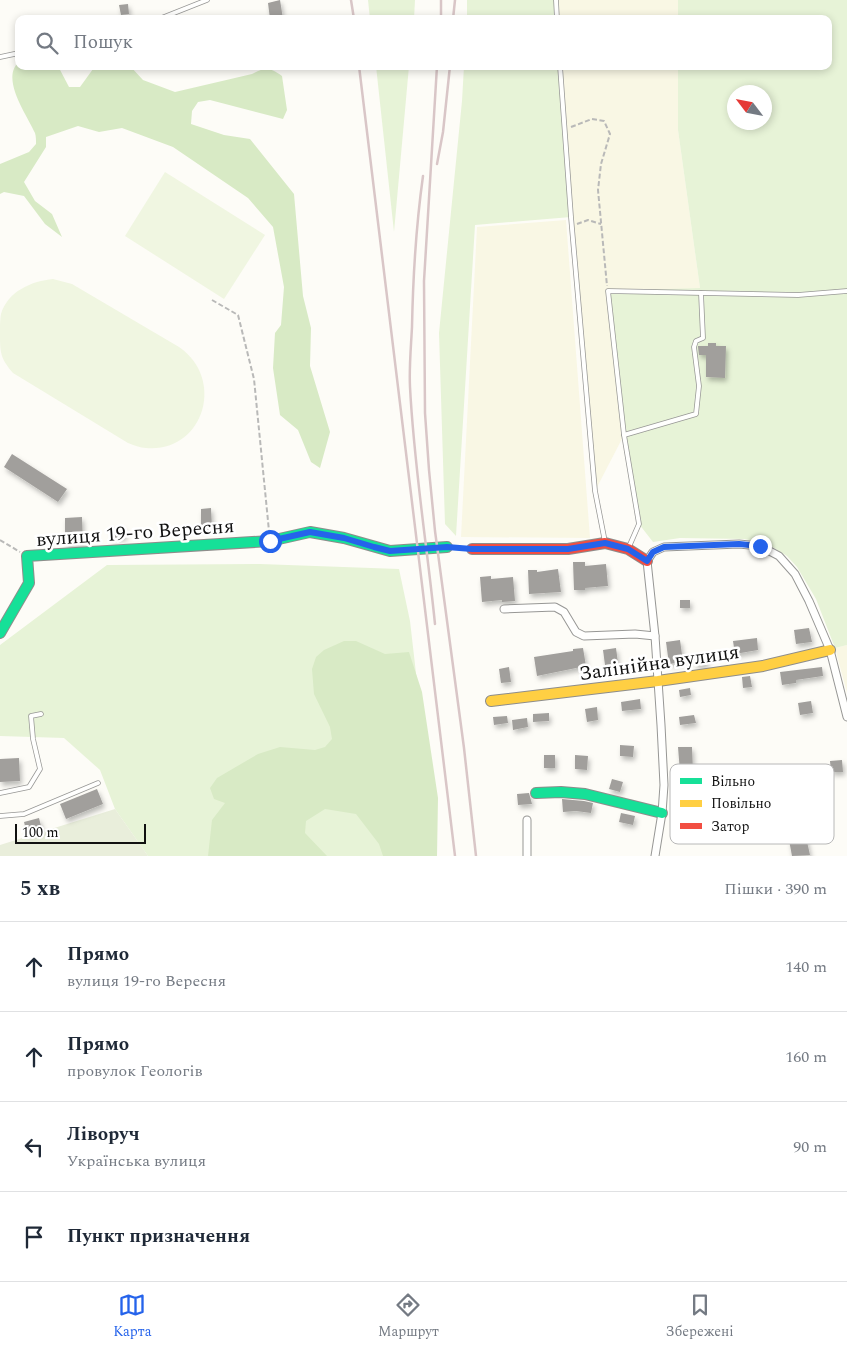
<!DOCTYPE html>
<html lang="uk">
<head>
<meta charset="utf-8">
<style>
	body { margin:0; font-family:Spectral,serif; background:#f6f6f7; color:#1f2937 }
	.compass { position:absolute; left:727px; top:85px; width:45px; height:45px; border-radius:50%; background:#fff; box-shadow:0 2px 8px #0003; rotate:302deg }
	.scale { position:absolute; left:15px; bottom:12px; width:131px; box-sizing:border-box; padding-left:5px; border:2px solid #111; border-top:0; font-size:14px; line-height:18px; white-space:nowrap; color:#111; -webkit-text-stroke:4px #fff; paint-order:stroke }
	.stop { position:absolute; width:15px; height:15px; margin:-11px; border:4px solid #2563eb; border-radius:50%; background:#fff }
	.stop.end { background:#2563eb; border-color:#fff; box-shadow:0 1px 5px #0008 }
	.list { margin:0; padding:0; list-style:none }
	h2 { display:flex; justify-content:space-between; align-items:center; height:65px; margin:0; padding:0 20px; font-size:21px }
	h2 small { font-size:16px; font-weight:400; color:#747a83 }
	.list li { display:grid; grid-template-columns:32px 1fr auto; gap:15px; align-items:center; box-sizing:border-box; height:90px; padding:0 20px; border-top:1px solid #e0e1e3 }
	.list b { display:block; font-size:19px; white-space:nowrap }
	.list p { margin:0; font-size:16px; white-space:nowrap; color:#747a83 }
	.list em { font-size:16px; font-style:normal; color:#747a83 }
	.icon { flex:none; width:28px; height:28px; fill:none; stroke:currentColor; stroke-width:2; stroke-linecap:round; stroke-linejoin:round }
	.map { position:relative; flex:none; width:847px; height:856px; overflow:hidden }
	.search { position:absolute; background:#fff; box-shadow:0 2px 8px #0003; left:15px; right:15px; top:15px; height:55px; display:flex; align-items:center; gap:12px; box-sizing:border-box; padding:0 18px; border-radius:10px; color:#747a83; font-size:19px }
	.sheet { height:425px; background:#fff }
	nav { display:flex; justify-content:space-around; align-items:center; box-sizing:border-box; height:70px; border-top:1px solid #e0e1e3; background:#fff; font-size:14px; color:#747a83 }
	nav a { display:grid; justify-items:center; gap:2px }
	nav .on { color:#2563eb }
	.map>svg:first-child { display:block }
</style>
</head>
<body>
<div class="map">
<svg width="847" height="856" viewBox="0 0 847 856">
	<defs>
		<filter id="shadow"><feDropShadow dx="2" dy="3.5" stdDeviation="2.5" flood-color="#0004"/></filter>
	</defs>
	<rect width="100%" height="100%" fill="#fdfcf7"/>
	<g fill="#f9f7e4">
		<polygon points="556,0 678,0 678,19 557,19"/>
		<polygon points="560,66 678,66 678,130 700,288 595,491"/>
		<polygon points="566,220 590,538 461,537 477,227"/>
		<polygon points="847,645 847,693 835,648"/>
	</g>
	<g fill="#e7f3d7" fill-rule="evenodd">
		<polygon points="368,0 415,0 414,19 370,19"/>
		<polygon points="467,0 556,0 557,19 467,19"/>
		<path d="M678,0H847V645L835,648L816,599L797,567L787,556L766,543L744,539L680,538L653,542L639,524L624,435L608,291L700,288L678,130V66H828V19H678ZM734,92H764V122H734Z"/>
		<polygon points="376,66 409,66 394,232"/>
		<polygon points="464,66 560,66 571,217 475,225 456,536 445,524 439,333 462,101"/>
		<polygon points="260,564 399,569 410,621 437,856 148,856 115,809 100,770 64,738 0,736 0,645 107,565"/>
	</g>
	<g fill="#d8eac5">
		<path d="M19,62V66H58L69,87H80L93,69L92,66H117L118,70L130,66L143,80L175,92L252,74C265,67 270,67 282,76L287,110L283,119L210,100L198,102L192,111L191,124L224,135L250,139L294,194L303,296L311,328L310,366L330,432L320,468L311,462L298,430L280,415L273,368L275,333L281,325L284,287L273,227L248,198L173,147L122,128L99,132L78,126L46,137V147L24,182L35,201L52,214L62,237L45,224L24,196L4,192L0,194V164L29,152L36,144C36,140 36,136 35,133C27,115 0,78 19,62Z"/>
		<polygon points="344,641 356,641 385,654 409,652 422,692 438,798 437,856 383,856 379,844 356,814 325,809 306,821 305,833 327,856 208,856 212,820 225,803 214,799 210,788 217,778 258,754 280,747 315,750 325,747 332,739 330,727 314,694 312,669 316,657 324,650"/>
	</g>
	<polygon fill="#e9eedb" points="115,809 148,856 0,856 0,845"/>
	<g fill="#f0f6e1">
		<polygon points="165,172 265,235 224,299 125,236"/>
		<path d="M53,279L72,284L179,347C226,379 204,453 146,448C140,448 134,445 128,443L13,373C0,358 0,352 0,333C0,327 0,319 1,314C8,291 32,281 53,279Z"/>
	</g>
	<g fill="#a19f9c" filter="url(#shadow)">
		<polygon points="280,0 283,19 270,19 268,3"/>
		<polygon points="128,4 129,14 121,15 119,5"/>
		<polygon points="708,343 716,343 716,346 726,346 725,378 706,377 706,355 699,355 698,347 698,346 708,346"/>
		<polygon points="12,454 67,489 58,502 4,467"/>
		<polygon points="211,508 212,528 201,528 201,509"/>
		<polygon points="82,517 83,543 65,544 65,518"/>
		<polygon points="124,527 125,537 111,538 111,528"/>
		<polygon points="573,562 585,562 585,566 606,564 608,586 585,588 585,590 574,590"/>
		<polygon points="558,569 561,592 529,594 528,570 537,570 537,572"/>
		<polygon points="491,576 491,579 513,577 515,601 502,602 502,600 482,602 480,577"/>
		<rect x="680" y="600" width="10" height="8"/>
		<polygon points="809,628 812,642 796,644 794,630"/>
		<polygon points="757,638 758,650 735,654 733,641"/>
		<polygon points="680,640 683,662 669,664 666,642"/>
		<polygon points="583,648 586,666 537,676 534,657 573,651 573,649"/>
		<polygon points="616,648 618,663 605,665 603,650"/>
		<polygon points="706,653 707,664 695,665 694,655"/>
		<polygon points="509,667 511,682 501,683 499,669"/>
		<polygon points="822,667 823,676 796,680 796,683 782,685 780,672"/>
		<polygon points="750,676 752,687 743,688 742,677"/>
		<polygon points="690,688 691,695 680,697 679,690"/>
		<polygon points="640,699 641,709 622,711 621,702"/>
		<polygon points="811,701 813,713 800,715 798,703"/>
		<polygon points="597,707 598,720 587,722 585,709"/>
		<polygon points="549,713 549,721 533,722 533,714"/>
		<polygon points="694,715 696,723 680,725 679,717"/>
		<polygon points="507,716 508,723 494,725 493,717"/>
		<polygon points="527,718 528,727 513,730 512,720"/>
		<polygon points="620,745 634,746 633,757 620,756"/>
		<polygon points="678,747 692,747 693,771 696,770 698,783 678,785 677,772 680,772"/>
		<rect x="544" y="755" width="11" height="13"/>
		<polygon points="575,755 588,756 587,770 575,769"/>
		<polygon points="19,758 20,781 0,782 0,759"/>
		<polygon points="842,760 843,772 831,772 830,761"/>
		<polygon points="612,779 623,782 620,792 609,789"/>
		<polygon points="97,789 103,804 66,819 60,804"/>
		<polygon points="529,793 532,804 518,805 517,794"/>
		<polygon points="562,799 584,801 593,803 591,813 576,811 563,812"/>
		<polygon points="621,813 635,816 633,825 619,822"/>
		<polygon points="39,818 42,830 27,834 24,822"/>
		<polygon points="806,837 810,855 792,856 789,840"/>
	</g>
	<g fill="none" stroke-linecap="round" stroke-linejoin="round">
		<g stroke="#979795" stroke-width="5.5">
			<g id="lane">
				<polyline points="556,0 557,19"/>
				<polyline points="159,19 207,0"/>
				<polyline points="0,57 19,53"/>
				<polyline points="560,66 571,217 595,491 605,542"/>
				<polyline points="624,435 696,414 699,386 694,347 696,341 703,338 701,293"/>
				<polyline points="628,549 639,524 624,435 608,291 798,295 847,291"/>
				<polyline points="0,793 29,787 40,769 33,739 31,716 41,714"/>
				<polyline points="0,816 24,814 98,783"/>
			</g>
		</g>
		<g stroke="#979795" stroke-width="9">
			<g id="street">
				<polyline points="504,609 555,607 564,612 576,632 584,636 635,634 655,636"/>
				<polyline points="527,856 527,820"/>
				<polyline points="655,856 662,813 664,785 661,725 655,636 647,561 653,552 664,547 739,544 760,546 779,556 795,574 809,601 830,650 847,717"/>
			</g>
		</g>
		<g stroke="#8e8d8b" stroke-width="12">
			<g id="fast">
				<polyline points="0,633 29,583 27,556 270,541 310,532 344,538 390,551 447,547"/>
				<polyline points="536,793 561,792 585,794 662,813"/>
			</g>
		</g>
		<g stroke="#8e8d8b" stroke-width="12">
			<polyline id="slow" points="491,701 658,681 763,666 830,650"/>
		</g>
		<g stroke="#8e8d8b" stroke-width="12">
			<polyline id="jam" points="472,549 568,549 605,543 628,549 647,561"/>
		</g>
		<g stroke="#b9b9b8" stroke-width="2" stroke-dasharray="5 2.5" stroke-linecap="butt">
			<polyline points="571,127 592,119 604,121 610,134 601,164 598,190 607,286"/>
			<polyline points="577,224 588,220 601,224"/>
			<polyline points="212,300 238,315 254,379 269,531"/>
			<polyline points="0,540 20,552"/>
		</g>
		<use href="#lane" stroke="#fffffe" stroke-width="4"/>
		<use href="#street" stroke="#fffffe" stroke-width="7"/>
		<use href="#fast" stroke="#16e098" stroke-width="10"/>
		<use href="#slow" stroke="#ffcf43" stroke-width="10"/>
		<use href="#jam" stroke="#f24e42" stroke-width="10"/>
		<g stroke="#d9c6c7" stroke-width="2.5">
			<polyline points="351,0 354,19"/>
			<polyline points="441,19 441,0"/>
			<polyline points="453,19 455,0"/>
			<polyline points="359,66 455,856"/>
			<polyline points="437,66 424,281 425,413 429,470 435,531 464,748 476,856"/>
			<polyline points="437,164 443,132 450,66"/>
			<path d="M423,176C416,226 413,277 412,327C411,347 409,367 410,387C414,467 427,545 435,624"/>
		</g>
	</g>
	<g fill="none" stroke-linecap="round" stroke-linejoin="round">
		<polyline stroke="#2563eb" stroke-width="6" points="270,541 310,532 344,538 374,547 390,551 447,547 472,549 568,549 605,543 628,549 647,561 653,552 664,547 739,544 760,546"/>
	</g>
	<g text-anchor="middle" stroke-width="5" stroke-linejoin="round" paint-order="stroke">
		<g font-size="20" fill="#111" stroke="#fff">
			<text transform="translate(135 532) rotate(-4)" y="7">вулиця 19-го Вересня</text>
			<text transform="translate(659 662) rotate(-8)" y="7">Залінійна вулиця</text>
		</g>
	</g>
	<rect x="670" y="764" width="164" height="80" rx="8" fill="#fff" stroke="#b8b8b8" stroke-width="1"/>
	<rect x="680" y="778" width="22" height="6" fill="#16e098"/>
	<rect x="680" y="800" width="22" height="7" fill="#ffcf43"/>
	<rect x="680" y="823" width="22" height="6" fill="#f24e42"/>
	<g font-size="14" fill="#111">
		<text x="711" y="786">Вільно</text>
		<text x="711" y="808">Повільно</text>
		<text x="711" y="831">Затор</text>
	</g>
</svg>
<svg class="compass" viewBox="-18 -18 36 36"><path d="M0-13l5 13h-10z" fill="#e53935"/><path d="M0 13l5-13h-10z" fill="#747a83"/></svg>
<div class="scale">100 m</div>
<div class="stop" style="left:270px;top:541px"></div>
<div class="stop end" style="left:760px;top:546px"></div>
<div class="search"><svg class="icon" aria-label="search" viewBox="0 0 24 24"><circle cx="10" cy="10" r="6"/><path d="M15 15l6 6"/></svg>Пошук</div>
</div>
<section class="sheet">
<h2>5 хв<small>Пішки · 390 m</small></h2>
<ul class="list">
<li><svg class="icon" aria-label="ahead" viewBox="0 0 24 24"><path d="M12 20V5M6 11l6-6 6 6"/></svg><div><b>Прямо</b><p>вулиця 19-го Вересня</p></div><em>140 m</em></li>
<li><svg class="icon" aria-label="ahead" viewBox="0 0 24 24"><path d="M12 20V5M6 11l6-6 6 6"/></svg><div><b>Прямо</b><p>провулок Геологів</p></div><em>160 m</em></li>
<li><svg class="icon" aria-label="left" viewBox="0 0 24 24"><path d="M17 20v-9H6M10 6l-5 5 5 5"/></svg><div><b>Ліворуч</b><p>Українська вулиця</p></div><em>90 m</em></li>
<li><svg class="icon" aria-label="arrive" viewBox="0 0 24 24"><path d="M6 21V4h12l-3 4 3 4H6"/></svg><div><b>Пункт призначення</b></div></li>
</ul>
</section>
<nav>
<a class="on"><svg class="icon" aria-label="map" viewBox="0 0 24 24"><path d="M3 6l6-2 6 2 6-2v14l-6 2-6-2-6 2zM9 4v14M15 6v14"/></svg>Карта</a>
<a><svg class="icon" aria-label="directions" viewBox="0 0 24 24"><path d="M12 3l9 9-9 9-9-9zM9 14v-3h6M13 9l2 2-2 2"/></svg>Маршрут</a>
<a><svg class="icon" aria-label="saved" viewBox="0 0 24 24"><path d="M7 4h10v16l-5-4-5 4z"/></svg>Збережені</a>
</nav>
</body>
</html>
